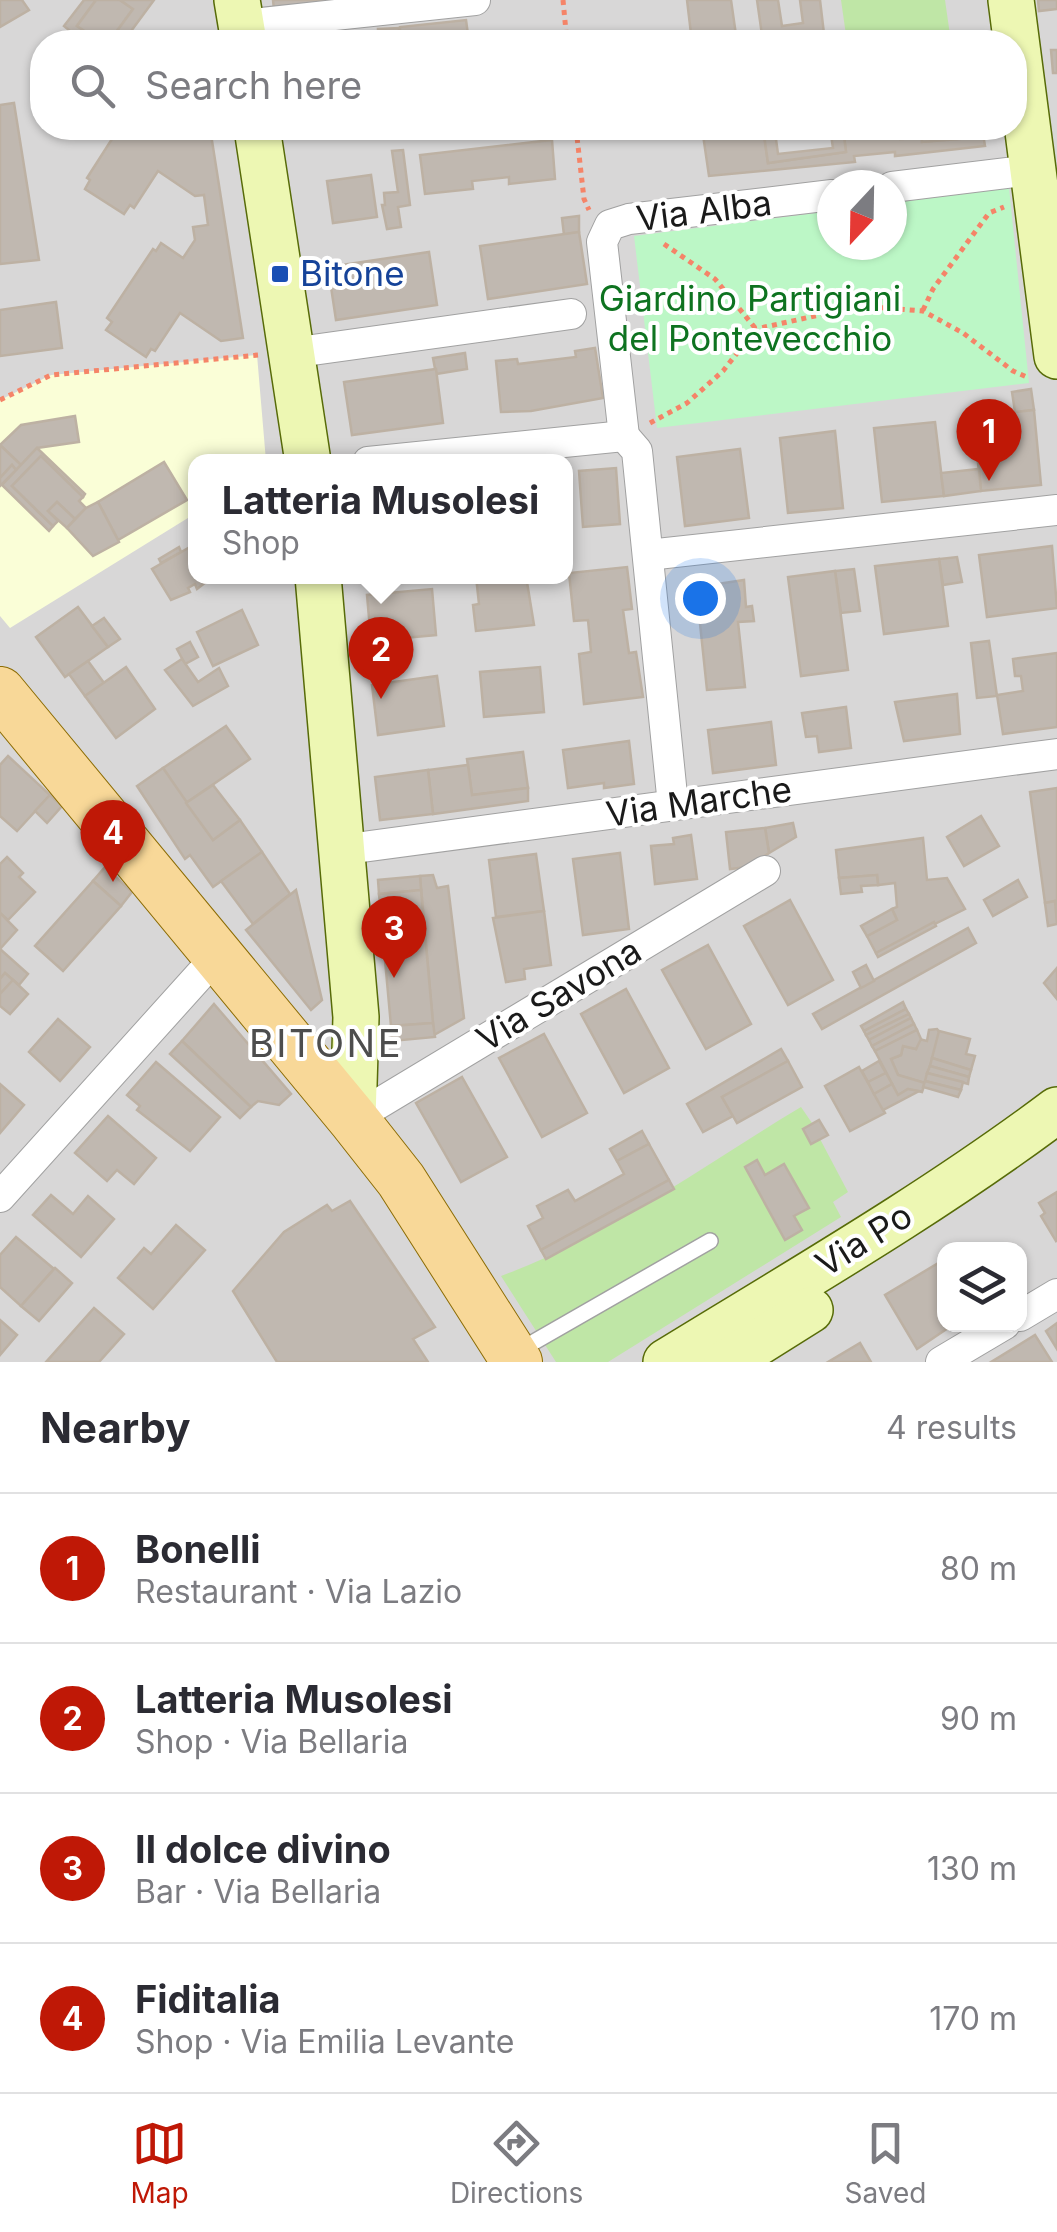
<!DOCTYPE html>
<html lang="en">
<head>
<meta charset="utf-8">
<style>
	body { margin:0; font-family:Inter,sans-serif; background:#f2f2f3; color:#2b2b33 }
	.controls { position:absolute; right:30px; bottom:30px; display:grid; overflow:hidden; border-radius:20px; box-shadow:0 2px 8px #0004 }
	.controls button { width:90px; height:90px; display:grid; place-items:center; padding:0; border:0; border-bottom:2px solid #e1e1e2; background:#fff; color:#2b2b33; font:50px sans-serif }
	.compass { position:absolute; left:817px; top:170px; width:90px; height:90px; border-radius:50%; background:#fff; box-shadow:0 2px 8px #0004; rotate:202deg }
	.you { position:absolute; left:700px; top:598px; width:35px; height:35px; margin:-25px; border:8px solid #fff; border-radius:50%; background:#1a73e8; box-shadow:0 0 0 15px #1a73e833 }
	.badge { display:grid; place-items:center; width:65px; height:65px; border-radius:50%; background:#bf1806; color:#fff; font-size:32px; font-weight:700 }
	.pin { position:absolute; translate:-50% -82px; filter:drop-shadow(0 2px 5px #0008) }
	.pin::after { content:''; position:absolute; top:52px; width:35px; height:30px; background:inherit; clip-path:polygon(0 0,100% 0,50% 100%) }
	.popup { position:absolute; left:188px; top:454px; width:385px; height:130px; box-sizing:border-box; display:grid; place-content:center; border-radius:20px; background:#fff; filter:drop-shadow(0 2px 8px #0005); font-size:32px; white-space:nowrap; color:#7c7c81 }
	.popup b { font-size:38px; color:#2b2b33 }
	.popup::after { content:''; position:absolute; left:50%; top:100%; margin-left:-20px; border:20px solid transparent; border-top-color:#fff }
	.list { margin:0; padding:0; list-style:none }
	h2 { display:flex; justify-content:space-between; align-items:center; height:130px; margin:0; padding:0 40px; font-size:42px }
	h2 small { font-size:32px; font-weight:400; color:#7c7c81 }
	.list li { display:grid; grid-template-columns:65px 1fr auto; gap:30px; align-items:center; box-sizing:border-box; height:150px; padding:0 40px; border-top:2px solid #e1e1e2 }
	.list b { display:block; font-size:38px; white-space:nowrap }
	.list p { margin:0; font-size:32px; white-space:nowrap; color:#7c7c81 }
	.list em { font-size:32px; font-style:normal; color:#7c7c81 }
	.icon { flex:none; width:55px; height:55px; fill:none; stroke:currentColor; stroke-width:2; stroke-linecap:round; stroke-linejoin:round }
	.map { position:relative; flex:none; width:1057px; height:1362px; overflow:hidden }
	.search { position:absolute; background:#fff; box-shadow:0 2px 8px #0004; left:30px; right:30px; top:30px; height:110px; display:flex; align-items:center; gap:25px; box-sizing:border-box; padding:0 35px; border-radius:40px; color:#7c7c81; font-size:38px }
	.sheet { height:730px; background:#fff }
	nav { display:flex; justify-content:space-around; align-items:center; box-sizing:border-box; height:140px; border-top:2px solid #e1e1e2; background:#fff; font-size:28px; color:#7c7c81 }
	nav a { display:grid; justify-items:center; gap:5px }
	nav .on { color:#bf1806 }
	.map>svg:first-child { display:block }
</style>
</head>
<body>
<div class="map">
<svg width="1057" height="1362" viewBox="0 0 1057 1362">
	<rect width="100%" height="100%" fill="#ece9e0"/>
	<path fill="#d8d7d7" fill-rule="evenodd" d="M0,0H1057V1362H0ZM42,42H1014V128H42ZM832,185H892V245H832ZM196,462H566V576H196ZM944,1250H1020V1324H944Z"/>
	<polygon fill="#fafed7" points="257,355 266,461 196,462 196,513 10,628 0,616 0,400 51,375"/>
	<g fill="#bfe6a6">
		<polygon points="841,0 945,0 951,42 847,42"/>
		<path d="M801,1107L812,1123L803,1130L811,1144L820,1139L848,1192L833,1202L841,1217L608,1362H556L501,1276C609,1236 702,1166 801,1107Z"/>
	</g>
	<polygon fill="#bcf7c6" points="1009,188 1029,383 657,428 634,236 832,211 832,245 892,245 892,203"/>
	<g fill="#c0b8b0" stroke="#bdb1a3" stroke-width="2.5">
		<polygon points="0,0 22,0 29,10 0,27"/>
		<polygon points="84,0 96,0 77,26 86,32 79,42 61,42 69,30 64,26"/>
		<polygon points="96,0 120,0 133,9 109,42 101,42 77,26"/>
		<polygon points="120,0 154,0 123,42 109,42 133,9"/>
		<polygon points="273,0 329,0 329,3 274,10"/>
		<polygon points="687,0 731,0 737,42 692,42"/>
		<polygon points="757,0 778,0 782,26 803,23 800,0 820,0 825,42 806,42 806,39 763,42"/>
		<polygon points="1038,0 1057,0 1057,9 1039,11"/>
		<polygon points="466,20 469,42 400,42 400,27"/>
		<polygon points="399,28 400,42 378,42 378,29"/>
		<polygon points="551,34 552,42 512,42 512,38"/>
		<polygon points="1051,50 1057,50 1057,73 1053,73"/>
		<polygon points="14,103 39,260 0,264 0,105"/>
		<polygon points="119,128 210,128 243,338 221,341 180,313 155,351 151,349 146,357 106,330 112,322 107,318 153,249 156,251 161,243 183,258 195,240 193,227 208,225 204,195 195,196 158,171 134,208 130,205 124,214 85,189 90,180 87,178"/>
		<polygon points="702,128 763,128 768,163 846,152 843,128 898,128 900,139 922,138 922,142 969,138 968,128 982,128 985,146 895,156 895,152 854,156 855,162 709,176"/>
		<polygon points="763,128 786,128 786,131 775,132 778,154 833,148 830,128 843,128 846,152 768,163"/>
		<polygon points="898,128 968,128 969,138 922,142 922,138 900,139"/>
		<polygon points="552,140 555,179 509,184 509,177 472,181 473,189 425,194 420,155"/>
		<polygon points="403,150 410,205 398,207 401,227 387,229 382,205 385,205 384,193 398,192 392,151"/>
		<polygon points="371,175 377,217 333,223 327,181"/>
		<polygon points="579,216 579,232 564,235 562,218"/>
		<polygon points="579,232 587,284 488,299 480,246"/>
		<polygon points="429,252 437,305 336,320 328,267"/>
		<polygon points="56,302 62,348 0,356 0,310"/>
		<polygon points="595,348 603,398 531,411 501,412 496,361 517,359 518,364 576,357 575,351"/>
		<polygon points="465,353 467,369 436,374 433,358"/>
		<polygon points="436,369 443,423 352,435 344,382"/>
		<polygon points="1031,389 1034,410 1015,412 1012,392"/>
		<polygon points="1034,410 1041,485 981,491 973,417"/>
		<polygon points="75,416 79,442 37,448 21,465 0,445 21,425"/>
		<polygon points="935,422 944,496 882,502 874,428"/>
		<polygon points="835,431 843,508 788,513 780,438"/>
		<polygon points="0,445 21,465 16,470 12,465 0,478"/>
		<polygon points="37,448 85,494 83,497 41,456 12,486 53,526 49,531 2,485"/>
		<polygon points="740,449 749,518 685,526 677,457"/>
		<polygon points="41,456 83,497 79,501 86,508 75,519 57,502 48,511 58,521 53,526 12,486"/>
		<polygon points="164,462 187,500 118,540 98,502"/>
		<polygon points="12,465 16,470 0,486 0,478"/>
		<polygon points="616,468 620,524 583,527 579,471"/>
		<polygon points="979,469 981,491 944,496 941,473"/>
		<polygon points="57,502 75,519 67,528 48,511"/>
		<polygon points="98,502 119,542 93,556 67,528 86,508"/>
		<polygon points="1052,546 1057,608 987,617 979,555"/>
		<polygon points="179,547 181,552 161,563 159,559"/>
		<polygon points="190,547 196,559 196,576 204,576 206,582 197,589 195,584 188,588 190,592 171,600 152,569"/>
		<polygon points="957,557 962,582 943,585 939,559"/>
		<polygon points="939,559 948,626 884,634 875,566"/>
		<polygon points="627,567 632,609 623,610 629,653 636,652 643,697 584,704 579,654 591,652 588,620 574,621 569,573"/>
		<polygon points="854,569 860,611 841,613 835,571"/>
		<polygon points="835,571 848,670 801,676 788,577"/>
		<polygon points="476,576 526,576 534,625 476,631 473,605 479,604"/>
		<polygon points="744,580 746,607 752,606 754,621 738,622 745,687 707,690 699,614 694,615 691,588"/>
		<polygon points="432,589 436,635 371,641 367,595"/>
		<polygon points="78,607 108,647 65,677 36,637"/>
		<polygon points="242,610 258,645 213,666 197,632"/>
		<polygon points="104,618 120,639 108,647 92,626"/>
		<polygon points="989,641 997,696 977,698 971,643"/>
		<polygon points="190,642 198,657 185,664 177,649"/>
		<polygon points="1057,653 1057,727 1003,734 997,695 1023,691 1021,676 1015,676 1013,659"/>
		<polygon points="182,659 198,682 219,668 228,686 193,706 165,670"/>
		<polygon points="88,661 104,683 85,696 69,674"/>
		<polygon points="126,667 155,709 116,738 85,696"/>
		<polygon points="540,667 544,712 484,717 480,672"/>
		<polygon points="437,676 444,726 378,735 372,685"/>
		<polygon points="957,694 960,734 904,741 895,702"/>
		<polygon points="846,707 851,748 819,752 817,736 806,737 802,713"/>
		<polygon points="771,722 776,765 713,773 708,730"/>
		<polygon points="226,726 250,759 186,803 163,768"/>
		<polygon points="629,741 634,784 604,788 604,783 568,788 563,750"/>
		<polygon points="523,752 528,788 472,795 467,759"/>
		<polygon points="8,756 50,795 17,831 0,816 0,765"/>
		<polygon points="468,765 472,795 528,788 528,801 433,814 428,770"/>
		<polygon points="163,768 213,840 240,820 262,852 213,887 190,855 185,859 137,786"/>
		<polygon points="428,770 433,814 380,820 375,777"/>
		<polygon points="213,785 240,820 213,840 186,803"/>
		<polygon points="1057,788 1057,918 1055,901 1045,903 1030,792"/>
		<polygon points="50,795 62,806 47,823 35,811"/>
		<polygon points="981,816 999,846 964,866 947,837"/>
		<polygon points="793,823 796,837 769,853 765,828"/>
		<polygon points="765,828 769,853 747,867 730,869 726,832"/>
		<polygon points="691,835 697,879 655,884 651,846 674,844 673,838"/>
		<polygon points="923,838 927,880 947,878 965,909 876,953 867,936 897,920 892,909 897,907 895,883 878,885 877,875 839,878 836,850"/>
		<polygon points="262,852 290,894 253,924 221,881"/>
		<polygon points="620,853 629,929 583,935 573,859"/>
		<polygon points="536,854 544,911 496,917 489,860"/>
		<polygon points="7,857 23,873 19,877 35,892 8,920 0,913 0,864"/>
		<polygon points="105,867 132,892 121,906 93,881"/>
		<polygon points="433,875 437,888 448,886 464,1018 434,1035 420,876"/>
		<polygon points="877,875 878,885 861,886 862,892 841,894 839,878"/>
		<polygon points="420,876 421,890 379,894 378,880"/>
		<polygon points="1018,880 1027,897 993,916 984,900"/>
		<polygon points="93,881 121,906 63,971 35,946"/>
		<polygon points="296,890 322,1000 311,1010 246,930"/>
		<polygon points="421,890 433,1023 391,1026 379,894"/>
		<polygon points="790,900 833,980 788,1005 744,926"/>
		<polygon points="1055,901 1057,924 1048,926 1045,903"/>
		<polygon points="892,909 897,920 867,936 861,926"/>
		<polygon points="544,911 551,965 524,969 525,979 506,982 493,918"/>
		<polygon points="0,913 17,930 0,949"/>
		<polygon points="934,922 936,926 878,957 876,953"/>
		<polygon points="968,928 976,943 822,1029 813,1014"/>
		<polygon points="708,945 751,1024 706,1049 662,970"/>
		<polygon points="0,949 28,974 19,985 5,973 0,979"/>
		<polygon points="866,965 874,981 861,988 853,972"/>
		<polygon points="1057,968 1057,999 1044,983"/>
		<polygon points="5,973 13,980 0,994 0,979"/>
		<polygon points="13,980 28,994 10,1014 0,1006 0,994"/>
		<polygon points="626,989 669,1068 624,1093 581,1014"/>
		<polygon points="903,1002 906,1009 864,1031 861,1026"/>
		<polygon points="214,1004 291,1094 279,1105 258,1101 251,1107 182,1041"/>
		<polygon points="906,1009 909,1014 866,1035 864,1031"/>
		<polygon points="909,1014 911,1018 869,1040 866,1035"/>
		<polygon points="911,1018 914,1024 872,1046 869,1040"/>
		<polygon points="58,1019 90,1047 60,1081 29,1052"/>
		<polygon points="433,1023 435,1037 392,1041 391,1026"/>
		<polygon points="914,1024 917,1030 875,1051 872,1046"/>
		<polygon points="937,1029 940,1033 925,1083 898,1075 891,1059 901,1055 903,1046 916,1049 919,1039 927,1041 929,1030"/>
		<polygon points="917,1030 921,1039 916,1049 903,1046 901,1055 891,1059 898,1075 925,1083 922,1092 908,1089 898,1095 875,1051"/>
		<polygon points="939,1031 970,1039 966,1054 975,1056 971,1070 932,1058"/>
		<polygon points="544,1034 587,1113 542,1137 499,1058"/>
		<polygon points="182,1041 251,1107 240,1118 170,1054"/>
		<polygon points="781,1049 788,1061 722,1097 733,1116 703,1132 687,1104"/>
		<polygon points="932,1058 971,1070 969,1077 930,1066"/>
		<polygon points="788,1061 802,1087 737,1123 722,1097"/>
		<polygon points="879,1061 886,1073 868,1082 862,1071"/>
		<polygon points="156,1062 220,1117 190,1151 137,1110 140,1106 127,1095"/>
		<polygon points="930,1066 969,1077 968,1084 927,1073"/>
		<polygon points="859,1067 885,1113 850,1131 825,1086"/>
		<polygon points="886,1073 892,1084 874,1094 868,1082"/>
		<polygon points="927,1073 963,1082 961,1090 925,1081"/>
		<polygon points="462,1077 507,1157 461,1182 416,1103"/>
		<polygon points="925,1081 961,1090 958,1097 923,1087"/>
		<polygon points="0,1084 24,1105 0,1133"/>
		<polygon points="892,1084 898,1095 908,1089 919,1091 883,1110 874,1094"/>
		<polygon points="108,1116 156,1158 134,1184 117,1170 107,1181 75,1153"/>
		<polygon points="819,1120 828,1135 811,1144 803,1129"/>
		<polygon points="642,1131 649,1144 617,1161 610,1149"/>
		<polygon points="649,1144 669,1180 541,1250 528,1226 543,1218 537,1206 568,1190 575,1201 624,1174 617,1161"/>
		<polygon points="757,1160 765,1175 784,1164 809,1208 794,1216 802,1230 785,1240 745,1167"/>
		<polygon points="669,1180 674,1189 546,1259 541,1250"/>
		<polygon points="1057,1192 1057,1240 1056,1241 1041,1216 1045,1213 1039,1203"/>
		<polygon points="51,1195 73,1214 88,1196 114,1219 81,1257 33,1215"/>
		<polygon points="350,1201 435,1327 413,1339 428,1362 277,1362 233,1291 284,1232 327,1205 332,1211"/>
		<polygon points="176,1225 205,1250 153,1309 118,1278 144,1248 151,1254"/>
		<polygon points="16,1237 54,1269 21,1306 0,1287 0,1255"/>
		<polygon points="940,1262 944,1270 944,1324 954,1324 917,1349 885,1295"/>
		<polygon points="55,1268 72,1283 39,1321 21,1306"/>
		<polygon points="94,1308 124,1334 99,1362 46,1362"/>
		<polygon points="0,1320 17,1335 0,1355"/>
		<polygon points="1057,1323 1057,1349 1046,1331"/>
		<polygon points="1035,1335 1052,1362 991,1362"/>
		<polygon points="860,1343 871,1362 828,1362"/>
	</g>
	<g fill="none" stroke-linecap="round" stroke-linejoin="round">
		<g stroke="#a1a1a1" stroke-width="18">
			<polyline id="lane" points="520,1350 710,1241"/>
		</g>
		<g stroke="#a1a1a1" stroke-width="32">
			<g id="street">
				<polyline points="242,25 475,0"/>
				<polyline points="892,187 1032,170"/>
				<polyline points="291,353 571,314"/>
				<polyline points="624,436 602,242 610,225 629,219 832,195"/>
				<polyline points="624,436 637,451 673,805"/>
				<polyline points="368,462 624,436"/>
				<polyline points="648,555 1057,510"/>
				<polyline points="340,850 1057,754"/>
				<polyline points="353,1119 765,871"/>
				<polyline points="0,1197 217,956"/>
				<polyline points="1020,1316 1057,1294"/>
				<polyline points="941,1362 1005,1324"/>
			</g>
		</g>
		<g stroke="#576b08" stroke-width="48">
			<g id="secondary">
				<polyline points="237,0 244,42"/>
				<polyline points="1011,0 1057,356"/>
				<polyline points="257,128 308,462"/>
				<polyline points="318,576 356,1017 353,1119"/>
				<path d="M666,1362C798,1281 933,1203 1057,1110"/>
				<polyline points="727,1362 810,1310"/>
			</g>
		</g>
		<g stroke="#8c6c04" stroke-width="52">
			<polyline id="primary" points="0,692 353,1119 401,1180 517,1362"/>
		</g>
		<g stroke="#f58468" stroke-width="5" stroke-dasharray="5 5" stroke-linecap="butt">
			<polyline points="563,0 567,42"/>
			<polyline points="576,128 584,199 589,210"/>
			<polyline points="664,244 715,279 756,329"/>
			<polyline points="923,310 933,289 989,213 1004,207"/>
			<polyline points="0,400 51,375 258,355"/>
			<polyline points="650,423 687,403 723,371 756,329 860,306 923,311 963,333 1013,371 1029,378"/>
		</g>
		<use href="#lane" stroke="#fff" stroke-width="15"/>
		<use href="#street" stroke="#fff" stroke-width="30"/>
		<use href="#secondary" stroke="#edf7b3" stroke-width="45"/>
		<use href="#primary" stroke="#f8d898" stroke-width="50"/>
	</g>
	<rect fill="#1a4fb4" stroke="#fff" stroke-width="4" x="270" y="264" width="20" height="20" rx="5"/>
	<g text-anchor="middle" stroke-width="8" stroke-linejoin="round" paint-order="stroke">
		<g font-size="35" fill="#1a1a1a" stroke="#fff">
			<text transform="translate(704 211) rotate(-7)" y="12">Via Alba</text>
			<text transform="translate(699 802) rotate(-8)" y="12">Via Marche</text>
			<text transform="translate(559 995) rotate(-31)" y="12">Via Savona</text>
			<text transform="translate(864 1240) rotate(-32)" y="12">Via Po</text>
		</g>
		<g font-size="35" fill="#164399" stroke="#fff" text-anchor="start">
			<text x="300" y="286">Bitone</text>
		</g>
		<g font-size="35" fill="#0e7320" stroke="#fff">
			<text x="750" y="311">Giardino Partigiani<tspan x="750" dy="40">del Pontevecchio</tspan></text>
		</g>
		<g font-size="38" letter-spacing="2.5" fill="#4d4d4d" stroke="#fff">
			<text x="326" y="1057">BITONE</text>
		</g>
	</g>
</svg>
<div class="controls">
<button><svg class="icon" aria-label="layers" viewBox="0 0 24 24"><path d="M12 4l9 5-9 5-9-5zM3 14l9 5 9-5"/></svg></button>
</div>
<svg class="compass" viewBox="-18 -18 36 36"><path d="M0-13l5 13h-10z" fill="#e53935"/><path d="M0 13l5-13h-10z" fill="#7c7c81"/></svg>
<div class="you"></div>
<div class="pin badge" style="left:989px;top:481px">1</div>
<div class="pin badge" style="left:381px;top:699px">2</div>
<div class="popup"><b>Latteria Musolesi</b>Shop</div>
<div class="pin badge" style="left:394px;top:978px">3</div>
<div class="pin badge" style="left:113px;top:882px">4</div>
<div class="search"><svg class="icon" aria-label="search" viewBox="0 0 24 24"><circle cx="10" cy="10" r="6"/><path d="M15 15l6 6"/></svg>Search here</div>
</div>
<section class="sheet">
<h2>Nearby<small>4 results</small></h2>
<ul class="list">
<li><span class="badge">1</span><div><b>Bonelli</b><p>Restaurant · Via Lazio</p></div><em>80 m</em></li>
<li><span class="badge">2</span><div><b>Latteria Musolesi</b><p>Shop · Via Bellaria</p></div><em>90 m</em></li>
<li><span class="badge">3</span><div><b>Il dolce divino</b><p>Bar · Via Bellaria</p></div><em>130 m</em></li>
<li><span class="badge">4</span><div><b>Fiditalia</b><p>Shop · Via Emilia Levante</p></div><em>170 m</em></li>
</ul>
</section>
<nav>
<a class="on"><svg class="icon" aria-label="map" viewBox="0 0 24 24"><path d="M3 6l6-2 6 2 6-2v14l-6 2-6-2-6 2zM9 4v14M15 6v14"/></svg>Map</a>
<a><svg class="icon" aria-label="directions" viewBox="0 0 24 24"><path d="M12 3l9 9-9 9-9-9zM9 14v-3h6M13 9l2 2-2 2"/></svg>Directions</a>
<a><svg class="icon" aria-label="saved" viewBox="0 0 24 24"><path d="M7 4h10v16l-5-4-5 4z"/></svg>Saved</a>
</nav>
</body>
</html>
